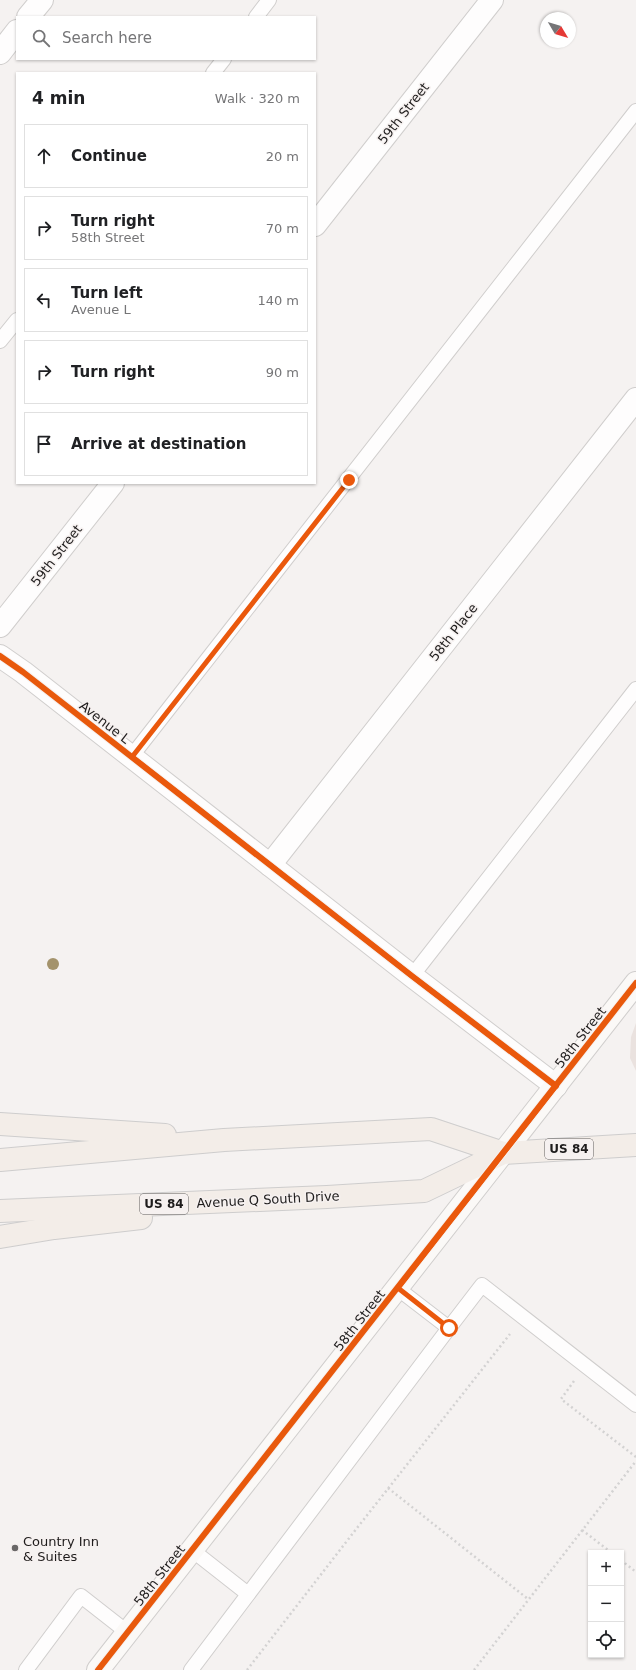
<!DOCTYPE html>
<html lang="en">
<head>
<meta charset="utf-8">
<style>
	body { margin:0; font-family:"DejaVu Sans",sans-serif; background:#f2f2f2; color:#202124 }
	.controls { position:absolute; right:12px; bottom:12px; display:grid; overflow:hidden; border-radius:0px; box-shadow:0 1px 3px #0004 }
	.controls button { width:36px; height:36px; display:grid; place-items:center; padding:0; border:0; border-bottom:1px solid #e0e0e0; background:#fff; color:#202124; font:20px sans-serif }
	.compass { position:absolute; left:540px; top:12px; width:36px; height:36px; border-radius:50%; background:#fff; box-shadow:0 1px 3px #0004; rotate:128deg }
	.stop { position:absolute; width:12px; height:12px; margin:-9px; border:3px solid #ea580c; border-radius:50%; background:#fff }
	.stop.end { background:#ea580c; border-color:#fff; box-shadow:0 1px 4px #0008 }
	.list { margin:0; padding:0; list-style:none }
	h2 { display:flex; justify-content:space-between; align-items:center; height:52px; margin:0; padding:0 16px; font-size:17px }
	h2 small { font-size:13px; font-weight:400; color:#757577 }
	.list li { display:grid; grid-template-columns:26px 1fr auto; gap:12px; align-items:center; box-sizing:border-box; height:64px; margin:0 8px 8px; padding:0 8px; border:1px solid #e0e0e0; border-radius:0px }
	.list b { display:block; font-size:15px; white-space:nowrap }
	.list p { margin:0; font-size:13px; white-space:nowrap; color:#757577 }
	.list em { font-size:13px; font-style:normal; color:#757577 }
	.icon { flex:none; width:22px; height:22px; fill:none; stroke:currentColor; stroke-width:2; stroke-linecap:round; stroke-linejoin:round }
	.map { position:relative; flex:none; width:636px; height:1670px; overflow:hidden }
	.search { position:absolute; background:#fff; box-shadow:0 1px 3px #0004; left:16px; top:16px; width:300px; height:44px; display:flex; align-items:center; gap:10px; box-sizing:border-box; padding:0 14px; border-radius:0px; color:#757577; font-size:15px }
	.panel { position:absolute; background:#fff; box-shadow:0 1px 3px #0004; left:16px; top:72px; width:300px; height:412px; border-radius:0px }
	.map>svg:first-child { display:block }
</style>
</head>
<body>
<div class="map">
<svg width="636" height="1670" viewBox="0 0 636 1670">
	<rect width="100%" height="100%" fill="#f5f2f1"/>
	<polygon fill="#eae2df" points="636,1023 636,1071 630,1058 631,1037"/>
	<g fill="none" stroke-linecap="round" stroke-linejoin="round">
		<g stroke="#d0cecd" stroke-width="16">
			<g id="lane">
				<polyline points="256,17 269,0"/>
				<polyline points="213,73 224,59"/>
				<polyline points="0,341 17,320"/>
				<polyline points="131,757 636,111"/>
				<polyline points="412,976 636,689"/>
				<polyline points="397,1288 449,1328 482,1285 636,1405"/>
				<polyline points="192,1550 248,1594"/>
				<polyline points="26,1670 81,1596 127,1632"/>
				<polyline points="191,1670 449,1328"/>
			</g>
		</g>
		<g stroke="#d0cecd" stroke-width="24">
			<g id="street">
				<polyline points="28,17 42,0"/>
				<polyline points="0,53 17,31"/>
				<polyline points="315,225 492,0"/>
				<polyline points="0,626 113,483"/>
				<polyline points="0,656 23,672 412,976 556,1086"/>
				<polyline points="270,865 636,399"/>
			</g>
		</g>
		<g stroke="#d0cecd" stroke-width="24">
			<polyline id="secondary" points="98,1670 636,983"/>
		</g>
		<g stroke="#cecdcd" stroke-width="24">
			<g id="highway">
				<polyline points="0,1124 165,1135"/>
				<polyline points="0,1160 224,1140 431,1129 503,1153"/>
				<polyline points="0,1211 327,1197 424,1191 503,1153 636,1145"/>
				<polyline points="0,1237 54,1228 141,1218"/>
			</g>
		</g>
		<g stroke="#d3d2d2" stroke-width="2.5" stroke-dasharray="2 3" stroke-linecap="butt">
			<polyline points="574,1381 561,1399 636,1457"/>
			<polyline points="388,1488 528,1599"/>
			<polyline points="582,1530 612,1553"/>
			<polyline points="621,1560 636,1572"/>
			<polyline points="247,1670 357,1528 510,1334"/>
			<polyline points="474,1670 636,1461"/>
		</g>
		<use href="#lane" stroke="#fefdfd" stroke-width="14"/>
		<use href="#street" stroke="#fefdfd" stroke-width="22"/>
		<use href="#secondary" stroke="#fbf9f7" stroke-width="22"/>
		<use href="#highway" stroke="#f3ede8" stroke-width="22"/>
		<g stroke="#f6f1f0" stroke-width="8">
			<g id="cycleway">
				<polyline points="0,656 23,672 412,976 556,1086"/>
				<polyline points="98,1670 636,983"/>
			</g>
		</g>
		<use href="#cycleway" stroke="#e8590c" stroke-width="6"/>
	</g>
	<circle fill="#a4936c" cx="53" cy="964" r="6"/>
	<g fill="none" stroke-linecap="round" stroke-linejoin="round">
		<polyline stroke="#ea580c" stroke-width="5" points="349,480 132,757 412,976 556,1086 398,1288 449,1328"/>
	</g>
	<circle fill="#696767" stroke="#f6f1f0" stroke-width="1.5" cx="15" cy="1548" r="4"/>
	<g text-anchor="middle" stroke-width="3" stroke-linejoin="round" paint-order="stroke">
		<g fill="#f6f1f0" stroke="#5f5c5c" stroke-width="1">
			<rect x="545" y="1139" width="48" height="20" rx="3"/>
			<rect x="140" y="1194" width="48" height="20" rx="3"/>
		</g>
		<g font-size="12" font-weight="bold" fill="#1e1c1c">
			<text x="569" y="1153">US 84</text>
			<text x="164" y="1208">US 84</text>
		</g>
		<g font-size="13" fill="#1e1c1c" stroke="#f6f1f0">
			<text transform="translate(403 113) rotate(-52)" y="5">59th Street</text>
			<text transform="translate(56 555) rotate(-52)" y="5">59th Street</text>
			<text transform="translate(453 632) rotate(-52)" y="5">58th Place</text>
			<text transform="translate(105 722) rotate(38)" y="5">Avenue L</text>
			<text transform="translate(580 1037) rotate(-52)" y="5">58th Street</text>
			<text transform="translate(268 1199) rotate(-3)" y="5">Avenue Q South Drive</text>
			<text transform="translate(359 1320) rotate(-52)" y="5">58th Street</text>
			<text transform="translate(159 1575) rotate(-52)" y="5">58th Street</text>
		</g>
		<g font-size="13" fill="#1e1c1c" stroke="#f6f1f0" text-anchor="start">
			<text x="23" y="1546">Country Inn<tspan x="23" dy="15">&amp; Suites</tspan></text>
		</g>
	</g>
</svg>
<div class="controls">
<button>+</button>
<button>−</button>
<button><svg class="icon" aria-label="locate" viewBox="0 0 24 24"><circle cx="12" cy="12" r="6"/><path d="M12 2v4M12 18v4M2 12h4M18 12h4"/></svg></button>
</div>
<svg class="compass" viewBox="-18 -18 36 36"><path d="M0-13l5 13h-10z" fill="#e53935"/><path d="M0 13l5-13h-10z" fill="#757577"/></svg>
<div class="stop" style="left:449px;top:1328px"></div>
<div class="stop end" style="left:349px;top:480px"></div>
<div class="search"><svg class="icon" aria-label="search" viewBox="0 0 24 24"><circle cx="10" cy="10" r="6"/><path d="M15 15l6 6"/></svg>Search here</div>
<section class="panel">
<h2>4 min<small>Walk · 320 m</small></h2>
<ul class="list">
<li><svg class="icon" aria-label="ahead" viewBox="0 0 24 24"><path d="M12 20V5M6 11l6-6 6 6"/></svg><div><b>Continue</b></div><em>20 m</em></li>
<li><svg class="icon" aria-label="right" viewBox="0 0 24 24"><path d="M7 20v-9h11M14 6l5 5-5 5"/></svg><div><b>Turn right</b><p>58th Street</p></div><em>70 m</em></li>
<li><svg class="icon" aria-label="left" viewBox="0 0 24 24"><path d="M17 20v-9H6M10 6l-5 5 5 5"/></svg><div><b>Turn left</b><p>Avenue L</p></div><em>140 m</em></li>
<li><svg class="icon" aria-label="right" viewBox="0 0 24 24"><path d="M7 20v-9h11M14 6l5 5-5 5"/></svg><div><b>Turn right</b></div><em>90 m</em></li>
<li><svg class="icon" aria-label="arrive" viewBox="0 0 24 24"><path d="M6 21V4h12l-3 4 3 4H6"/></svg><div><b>Arrive at destination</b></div></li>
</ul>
</section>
</div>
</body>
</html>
